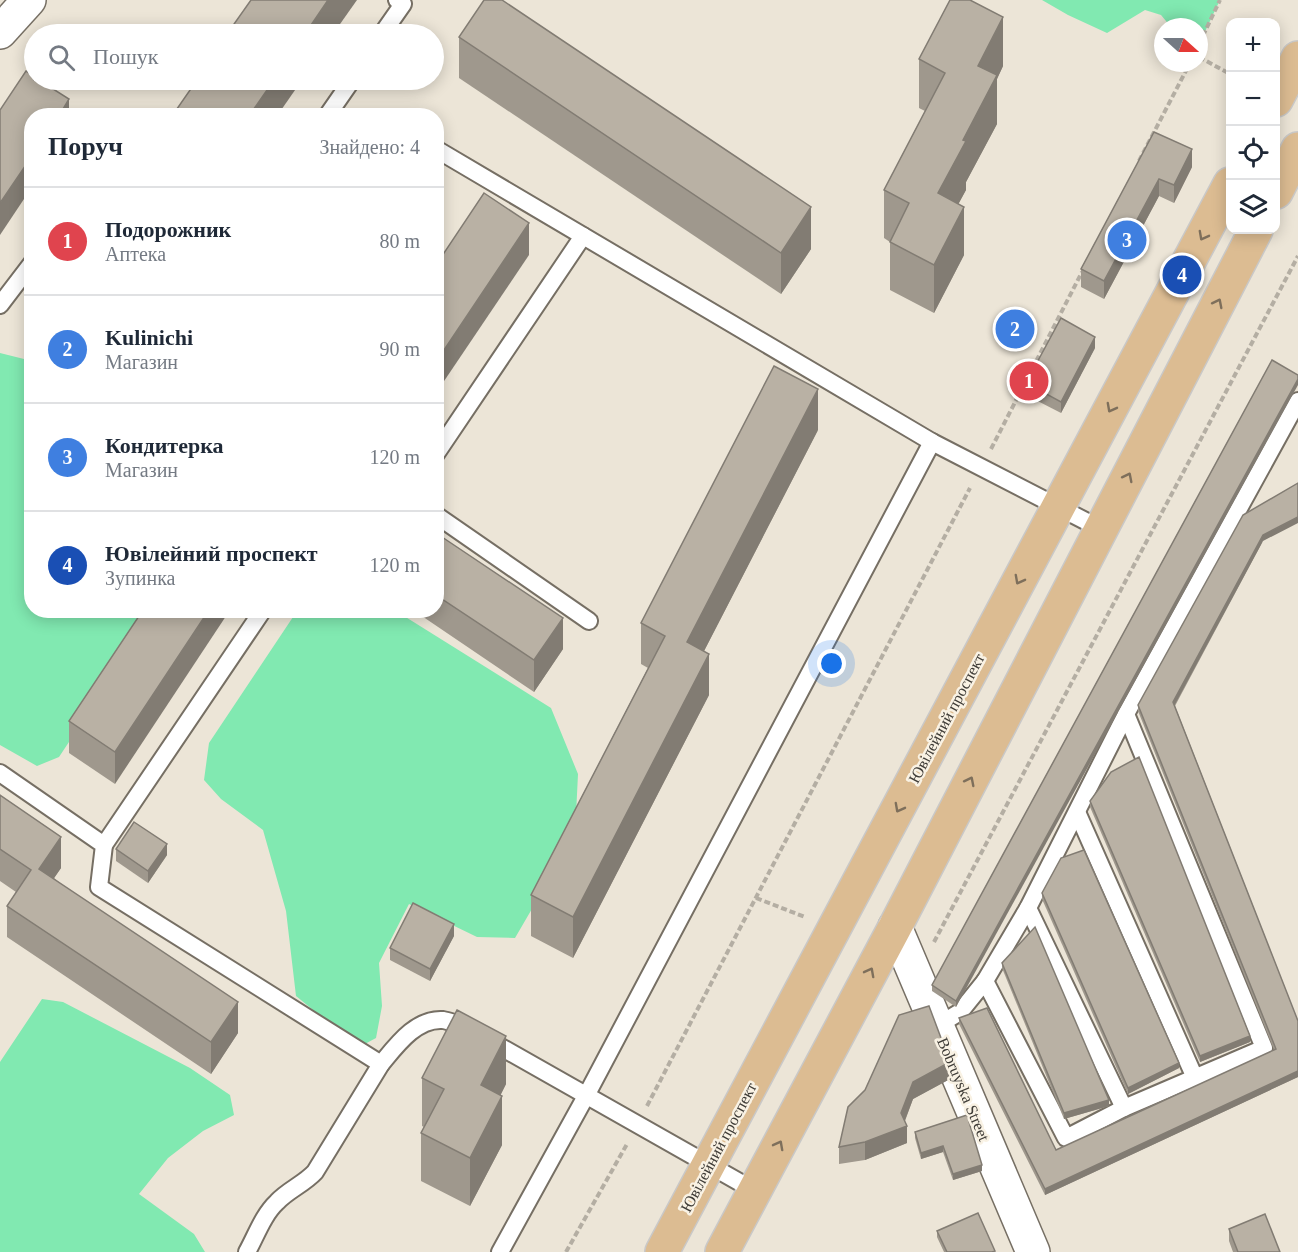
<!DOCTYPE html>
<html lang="uk">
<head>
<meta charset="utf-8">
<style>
	body { margin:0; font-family:Georgia,serif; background:#f2f2f3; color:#1f2937 }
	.controls { position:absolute; right:18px; top:18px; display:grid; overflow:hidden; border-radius:12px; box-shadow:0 3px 15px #0003 }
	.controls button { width:54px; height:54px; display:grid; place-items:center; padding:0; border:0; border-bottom:2px solid #e0e1e3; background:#fff; color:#1f2937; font:30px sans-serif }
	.compass { position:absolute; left:1154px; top:18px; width:54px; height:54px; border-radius:50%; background:#fff; box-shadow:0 3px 15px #0003; rotate:111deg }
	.you { position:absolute; left:832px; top:664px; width:21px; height:21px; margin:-15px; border:4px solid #fff; border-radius:50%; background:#1a73e8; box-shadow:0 0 0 9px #1a73e833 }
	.badge { display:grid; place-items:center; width:39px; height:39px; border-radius:50%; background:#235e76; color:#fff; font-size:20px; font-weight:700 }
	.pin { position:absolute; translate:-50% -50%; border:3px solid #fff; box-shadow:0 2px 6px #0006 }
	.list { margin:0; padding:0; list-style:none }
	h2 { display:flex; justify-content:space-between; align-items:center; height:78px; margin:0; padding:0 24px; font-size:26px }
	h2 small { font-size:20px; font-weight:400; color:#747a83 }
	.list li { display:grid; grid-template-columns:39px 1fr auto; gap:18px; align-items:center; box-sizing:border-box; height:108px; padding:0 24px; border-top:2px solid #e0e1e3 }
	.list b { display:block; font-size:22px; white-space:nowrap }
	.list p { margin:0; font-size:20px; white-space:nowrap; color:#747a83 }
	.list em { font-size:20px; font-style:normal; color:#747a83 }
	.icon { flex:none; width:33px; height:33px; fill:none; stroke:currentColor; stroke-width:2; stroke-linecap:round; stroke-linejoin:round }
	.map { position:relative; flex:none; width:1298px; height:1252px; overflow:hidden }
	.search { position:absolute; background:#fff; box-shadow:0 3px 15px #0003; left:24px; top:24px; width:420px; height:66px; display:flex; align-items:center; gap:15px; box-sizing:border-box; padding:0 21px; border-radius:33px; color:#747a83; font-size:22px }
	.panel { position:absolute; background:#fff; box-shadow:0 3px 15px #0003; left:24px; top:108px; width:420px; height:510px; border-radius:24px }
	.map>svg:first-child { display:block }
</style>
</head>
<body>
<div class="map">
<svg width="1298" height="1252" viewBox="0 0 1298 1252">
	<rect width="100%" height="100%" fill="#ece5d7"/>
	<g fill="#81e9b1">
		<polygon points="1042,0 1220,0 1199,44 1199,27 1171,27 1161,15 1145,10 1107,33 1068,15"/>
		<polygon points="0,353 24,359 31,364 32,610 156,611 59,757 37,766 0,745"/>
		<polygon points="297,611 396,611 551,708 578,774 575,835 515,938 477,937 409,904 379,963 382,1006 376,1038 363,1045 346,1037 296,996 286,911 263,830 221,799 204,780 209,743"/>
		<polygon points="42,999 63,1002 190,1068 230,1095 234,1115 203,1131 168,1158 139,1194 194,1234 205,1252 0,1252 0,1062"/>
	</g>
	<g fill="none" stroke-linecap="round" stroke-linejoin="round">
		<g stroke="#766f64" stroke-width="20">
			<g id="lane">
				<polyline points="382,34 403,4 397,0"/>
				<polyline points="327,116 352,80"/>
				<polyline points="436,149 932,442"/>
				<polyline points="0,305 32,263"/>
				<polyline points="436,454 583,236"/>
				<polyline points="436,515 589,621"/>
				<path d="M0,773L104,845L99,887L381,1064C396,1046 416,1018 443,1020C449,1021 456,1024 462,1025L755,1191"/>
				<polyline points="1077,812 1195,1078"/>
				<polyline points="104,845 263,610"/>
				<polyline points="1028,908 1124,1108"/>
				<polyline points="985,981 1028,908 1126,714 1298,401"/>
				<polyline points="937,1026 960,1012 985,981 1066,1138 1124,1108 1264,1048 1126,714"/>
				<path d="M247,1252C256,1236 263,1215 277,1202C288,1190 304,1184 315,1172L381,1064"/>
				<polyline points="500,1252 586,1096 932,442 1101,529"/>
			</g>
		</g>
		<g stroke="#766f64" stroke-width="36">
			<g id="street">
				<polyline points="0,32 29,0"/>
				<polyline points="895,927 1033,1252"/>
			</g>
		</g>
		<g stroke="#c9c8c7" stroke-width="36">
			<g id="primary">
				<polyline points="1276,100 1298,58"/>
				<polyline points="1276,192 1298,149"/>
				<polyline points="662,1252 1230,184"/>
				<polyline points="722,1252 895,927 1256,230"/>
			</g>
		</g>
		<g stroke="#b4aea3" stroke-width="4" stroke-dasharray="6 3" stroke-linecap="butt">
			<polyline points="1199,44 1220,0"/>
			<polyline points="1199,57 1230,74"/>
			<polyline points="1139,161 1190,63"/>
			<polyline points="991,449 1082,272"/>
			<polyline points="756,898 805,917"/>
			<polyline points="934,942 1298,256"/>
			<polyline points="647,1106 970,488"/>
			<polyline points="566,1252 627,1144"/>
		</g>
		<use href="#lane" stroke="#fff" stroke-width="16"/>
		<use href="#street" stroke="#fff" stroke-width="33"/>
		<use href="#primary" stroke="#dcbc92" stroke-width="33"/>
	</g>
	<g fill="#9f988d">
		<polygon points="459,37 811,249 781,294 459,78"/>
		<polygon points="919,59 1003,66 997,79 997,124 966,182 966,190 958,204 964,255 934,313 890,290 890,242 884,238 884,190 925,111 919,108"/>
		<polygon points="1154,132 1192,167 1174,203 1159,196 1104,299 1081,287 1081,269"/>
		<polygon points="1095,348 1061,413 1026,395 1026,383"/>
		<polygon points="1272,360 956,1007 932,991 932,985"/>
		<polygon points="818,430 704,651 709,695 573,958 531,936 531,895 648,668 641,664 641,623"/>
		<polygon points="436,533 563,649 534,692 413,610 436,610"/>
		<polygon points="1263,541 1175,706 1298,1021 1298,1077 1045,1195 959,1024 959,1018 1056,1150 1274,1050 1138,711 1138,705"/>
		<polygon points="143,610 115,784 69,753 69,721"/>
		<polygon points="0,795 61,868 54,878 238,1033 211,1074 7,937 7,906 16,892 0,881"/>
		<polygon points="1090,801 1250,1042 1200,1062 1090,807"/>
		<polygon points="116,849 167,855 148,883 116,861"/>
		<polygon points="1042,893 1179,1068 1128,1094 1042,899"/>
		<polygon points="454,936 430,981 390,960 390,948"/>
		<polygon points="1002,963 1109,1106 1064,1119 1002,968"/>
		<polygon points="422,1078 506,1084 500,1096 502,1145 470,1206 421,1181 421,1133 424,1127 422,1126"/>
		<polygon points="950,1079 913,1099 905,1121 907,1143 865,1160 839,1164 839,1147 848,1107"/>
		<polygon points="967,1115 982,1171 953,1180 943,1152 921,1159 915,1138 915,1132"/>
		<polygon points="1229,1229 1280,1252 1233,1252 1229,1241"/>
		<polygon points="937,1231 995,1252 944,1252 937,1237"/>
	</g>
	<g fill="#827c73">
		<polygon points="328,0 357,0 333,34 305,34"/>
		<polygon points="1003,17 1003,66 997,79 997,124 966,182 966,190 938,242 938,193 963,140 978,66"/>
		<polygon points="274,80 302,80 277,116 249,116"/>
		<polygon points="69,99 69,116 59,116"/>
		<polygon points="1192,149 1192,167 1174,203 1174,185"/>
		<polygon points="32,156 32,187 0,235 0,203"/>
		<polygon points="1159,179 1159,196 1104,299 1104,281"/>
		<polygon points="811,207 811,249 781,294 781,253"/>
		<polygon points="964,207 964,255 934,313 934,265"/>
		<polygon points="529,223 529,255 436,393 436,362"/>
		<polygon points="1095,337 1095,348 1061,413 1061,402"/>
		<polygon points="1298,379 1298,385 956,1007 956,1001"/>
		<polygon points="818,389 818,430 687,684 687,642"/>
		<polygon points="1298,517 1298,523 1263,541 1173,708 1173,702 1263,535"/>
		<polygon points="209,610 230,610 115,784 115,752"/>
		<polygon points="563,618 563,649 534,692 534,660"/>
		<polygon points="709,654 709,695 573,958 573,917"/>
		<polygon points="61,837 61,868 39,900 39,869"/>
		<polygon points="167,844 167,855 148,883 148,871"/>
		<polygon points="454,924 454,936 430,981 430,969"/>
		<polygon points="238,1002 238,1033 211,1074 211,1042"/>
		<polygon points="506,1036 506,1084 481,1134 481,1085"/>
		<polygon points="1250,1036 1250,1042 1200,1062 1200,1056"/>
		<polygon points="950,1062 950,1079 913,1099 902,1128 907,1126 907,1143 865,1160 865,1142 901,1113 913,1082"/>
		<polygon points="1179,1063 1179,1068 1128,1094 1128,1088"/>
		<polygon points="1298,1071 1298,1077 1045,1195 1045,1189"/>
		<polygon points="502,1096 502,1145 470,1206 470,1158"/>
		<polygon points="1109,1100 1109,1106 1064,1119 1064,1113"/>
		<polygon points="943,1146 943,1152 921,1159 921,1153"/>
		<polygon points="982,1165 982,1171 953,1180 953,1174"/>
	</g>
	<g fill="#b9b1a4" stroke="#827c73" stroke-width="1.5">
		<polygon points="251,0 328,0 305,34 227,34"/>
		<polygon points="484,0 502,0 811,207 781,253 459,37"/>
		<polygon points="950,0 970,0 1003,17 978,66 997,75 963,140 966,141 938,193 964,207 934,265 890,242 909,203 884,190 945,73 919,59"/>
		<polygon points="26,71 34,76 34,80 39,80 69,99 59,116 32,116 32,156 0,203 0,110"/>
		<polygon points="197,80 274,80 249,116 172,116"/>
		<polygon points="1154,132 1192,149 1174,185 1159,179 1104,281 1081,269"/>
		<polygon points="484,193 529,223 436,362 436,265"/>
		<polygon points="1061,318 1095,337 1061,402 1026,383"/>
		<polygon points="1272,360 1298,375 1298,379 956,1001 932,985"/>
		<polygon points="774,366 818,389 687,642 709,654 573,917 531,895 665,636 641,623"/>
		<polygon points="1298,483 1298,517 1263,535 1173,702 1298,1021 1298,1071 1045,1189 959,1018 987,1008 1056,1150 1276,1049 1138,705 1243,515"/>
		<polygon points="436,533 563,618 534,660 436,595"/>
		<polygon points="143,610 209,610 115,752 69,721"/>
		<polygon points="1139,757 1250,1036 1200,1056 1090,801 1111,772"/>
		<polygon points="0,795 61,837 39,869 238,1002 211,1042 7,906 31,870 0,849"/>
		<polygon points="134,822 167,844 148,871 116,849"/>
		<polygon points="1084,850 1179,1063 1128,1088 1042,893 1061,858"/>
		<polygon points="413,903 454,924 430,969 390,948"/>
		<polygon points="1035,927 1109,1100 1064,1113 1002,963"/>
		<polygon points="929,1006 950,1062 913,1082 901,1113 907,1126 865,1142 839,1147 848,1107 865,1090 899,1015"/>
		<polygon points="457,1010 506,1036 481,1085 502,1096 470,1158 421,1133 444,1089 422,1078"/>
		<polygon points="967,1115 982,1165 953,1174 943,1146 921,1153 915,1132"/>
		<polygon points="978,1213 995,1251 992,1252 947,1252 937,1231"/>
		<polygon points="1265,1214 1280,1252 1238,1252 1229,1229"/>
	</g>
	<defs><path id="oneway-chevron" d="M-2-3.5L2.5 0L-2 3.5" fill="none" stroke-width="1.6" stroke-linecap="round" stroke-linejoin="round" transform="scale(1.5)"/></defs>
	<g stroke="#7e6f5b">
		<use href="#oneway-chevron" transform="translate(1203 236) rotate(118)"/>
		<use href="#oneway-chevron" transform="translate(1218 303) rotate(-63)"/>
		<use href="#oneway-chevron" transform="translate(1111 408) rotate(118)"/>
		<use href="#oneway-chevron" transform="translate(1128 477) rotate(-63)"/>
		<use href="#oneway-chevron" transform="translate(1019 580) rotate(118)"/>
		<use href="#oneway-chevron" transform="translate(970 781) rotate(-63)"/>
		<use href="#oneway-chevron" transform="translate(899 808) rotate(118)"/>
		<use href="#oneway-chevron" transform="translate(870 972) rotate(-62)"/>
		<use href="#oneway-chevron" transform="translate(779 1145) rotate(-62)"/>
	</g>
	<g text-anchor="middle" stroke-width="5" stroke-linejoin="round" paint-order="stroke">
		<g font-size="16" fill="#3f3c37" stroke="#f9f2e4">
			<text transform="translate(946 718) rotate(-62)" y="6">Ювілейний проспект</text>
			<text transform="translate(964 1089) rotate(67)" y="6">Bobruyska Street</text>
			<text transform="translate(718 1147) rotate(-62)" y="6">Ювілейний проспект</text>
		</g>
	</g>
</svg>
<div class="controls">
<button>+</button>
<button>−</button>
<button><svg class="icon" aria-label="locate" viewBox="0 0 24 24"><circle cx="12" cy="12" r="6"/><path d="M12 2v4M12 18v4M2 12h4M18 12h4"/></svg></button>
<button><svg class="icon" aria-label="layers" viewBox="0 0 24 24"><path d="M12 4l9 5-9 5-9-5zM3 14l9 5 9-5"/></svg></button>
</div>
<svg class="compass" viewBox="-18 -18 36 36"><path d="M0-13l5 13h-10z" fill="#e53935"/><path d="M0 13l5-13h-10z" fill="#747a83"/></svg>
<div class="you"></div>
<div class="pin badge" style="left:1029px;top:381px;background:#e0444e">1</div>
<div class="pin badge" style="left:1015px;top:329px;background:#3f7fe0">2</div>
<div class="pin badge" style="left:1127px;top:240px;background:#3f7fe0">3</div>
<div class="pin badge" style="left:1182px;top:275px;background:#1a4fb4">4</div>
<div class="search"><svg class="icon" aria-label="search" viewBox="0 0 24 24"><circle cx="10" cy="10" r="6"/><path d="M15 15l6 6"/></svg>Пошук</div>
<section class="panel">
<h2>Поруч<small>Знайдено: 4</small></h2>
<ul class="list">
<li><span class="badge" style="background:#e0444e">1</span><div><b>Подорожник</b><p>Аптека</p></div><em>80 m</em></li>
<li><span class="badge" style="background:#3f7fe0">2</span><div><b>Kulinichi</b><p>Магазин</p></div><em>90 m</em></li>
<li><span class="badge" style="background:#3f7fe0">3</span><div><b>Кондитерка</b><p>Магазин</p></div><em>120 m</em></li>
<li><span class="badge" style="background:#1a4fb4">4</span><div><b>Ювілейний проспект</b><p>Зупинка</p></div><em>120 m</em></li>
</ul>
</section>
</div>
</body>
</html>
